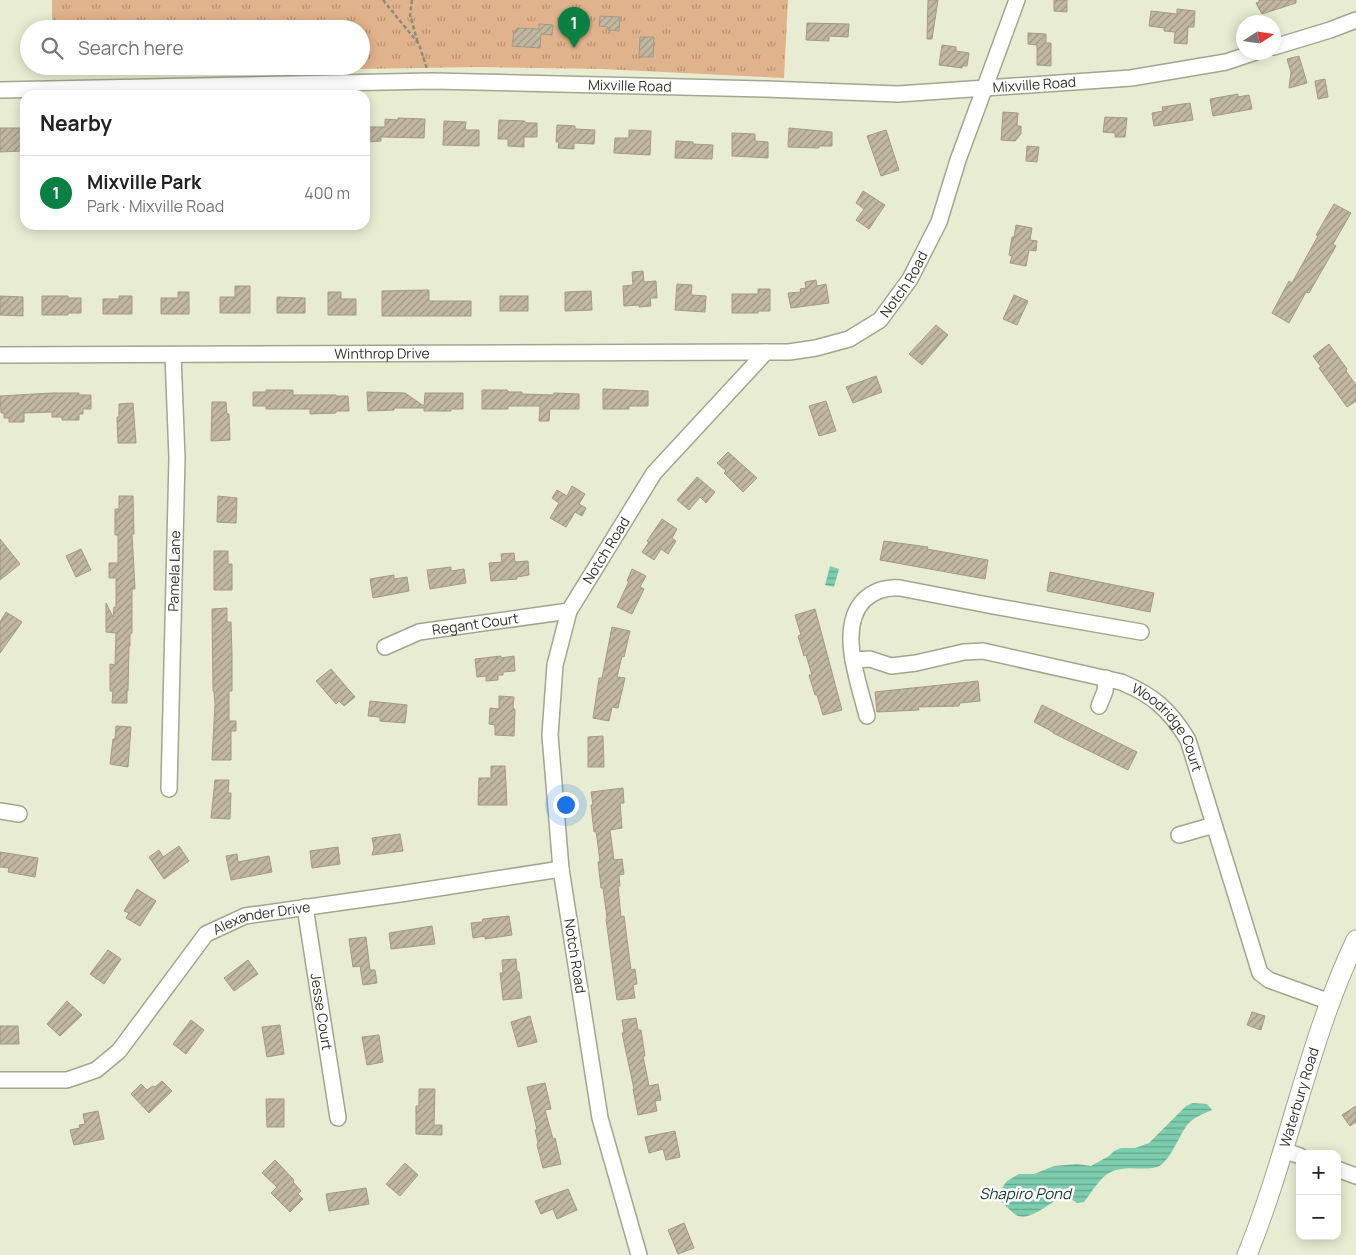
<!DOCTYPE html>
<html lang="en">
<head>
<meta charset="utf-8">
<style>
	body { margin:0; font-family:Manrope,sans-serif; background:#f2f2f2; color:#222 }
	.controls { position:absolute; right:15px; bottom:15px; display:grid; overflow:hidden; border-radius:10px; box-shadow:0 2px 12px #0003 }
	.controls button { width:45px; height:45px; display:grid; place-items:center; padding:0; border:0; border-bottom:1px solid #e0e0e0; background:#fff; color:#222; font:25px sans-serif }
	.compass { position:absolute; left:1236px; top:15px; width:45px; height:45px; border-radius:50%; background:#fff; box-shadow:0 2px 12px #0003; rotate:78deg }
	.you { position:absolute; left:565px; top:804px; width:18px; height:18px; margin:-12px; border:4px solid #fff; border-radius:50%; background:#1a73e8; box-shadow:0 0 0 8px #1a73e833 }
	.badge { display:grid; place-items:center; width:32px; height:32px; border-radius:50%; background:#0b8043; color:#fff; font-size:16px; font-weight:700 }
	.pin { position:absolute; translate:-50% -41px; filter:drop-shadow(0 1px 2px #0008) }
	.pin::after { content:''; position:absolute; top:26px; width:18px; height:15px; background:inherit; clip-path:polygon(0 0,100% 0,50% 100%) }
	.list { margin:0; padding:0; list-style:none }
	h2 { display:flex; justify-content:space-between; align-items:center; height:65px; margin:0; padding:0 20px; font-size:21px }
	h2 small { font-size:16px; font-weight:400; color:#767676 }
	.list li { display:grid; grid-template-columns:32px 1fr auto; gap:15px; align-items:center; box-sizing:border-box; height:75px; padding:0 20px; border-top:1px solid #e0e0e0 }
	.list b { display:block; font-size:19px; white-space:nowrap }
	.list p { margin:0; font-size:16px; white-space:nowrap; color:#767676 }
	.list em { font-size:16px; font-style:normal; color:#767676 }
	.icon { flex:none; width:28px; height:28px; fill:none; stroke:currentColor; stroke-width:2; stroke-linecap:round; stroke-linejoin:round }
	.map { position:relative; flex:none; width:1356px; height:1255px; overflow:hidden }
	.search { position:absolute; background:#fff; box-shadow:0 2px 12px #0003; left:20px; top:20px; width:350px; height:55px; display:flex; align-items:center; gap:12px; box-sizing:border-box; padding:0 18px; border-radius:28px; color:#767676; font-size:19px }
	.panel { position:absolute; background:#fff; box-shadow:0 2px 12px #0003; left:20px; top:90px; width:350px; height:140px; border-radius:15px }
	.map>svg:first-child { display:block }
</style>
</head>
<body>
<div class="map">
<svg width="1356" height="1255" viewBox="0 0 1356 1255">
	<defs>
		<pattern id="park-tufts" width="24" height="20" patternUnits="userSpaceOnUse" patternTransform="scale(1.25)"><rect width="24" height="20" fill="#e1b38c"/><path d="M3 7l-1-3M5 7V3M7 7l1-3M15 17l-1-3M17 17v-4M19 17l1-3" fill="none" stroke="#b79273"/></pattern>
		<pattern id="water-rules" width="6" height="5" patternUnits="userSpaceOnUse" patternTransform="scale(1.25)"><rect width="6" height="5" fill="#7cccae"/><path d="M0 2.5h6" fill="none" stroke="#66a68e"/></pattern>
		<pattern id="building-hatch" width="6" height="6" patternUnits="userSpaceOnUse" patternTransform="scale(1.25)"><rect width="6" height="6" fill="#c2b8a1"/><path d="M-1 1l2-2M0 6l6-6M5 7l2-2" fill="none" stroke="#9e9683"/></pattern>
	</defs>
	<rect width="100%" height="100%" fill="#e8ecd2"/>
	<polygon fill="url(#park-tufts)" points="52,0 788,0 784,78 602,69 477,67 52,74 52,66 361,66 361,29 52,29"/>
	<g fill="url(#water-rules)">
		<polygon points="830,566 839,569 834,587 825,585"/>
		<path d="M1193,1103L1207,1104L1212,1110C1205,1113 1197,1116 1191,1121C1181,1129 1174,1155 1161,1165C1150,1173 1126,1163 1109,1173C1099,1179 1091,1193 1084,1202L1077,1203L1065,1195C1053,1200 1029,1223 1016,1215C1009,1210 1002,1202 996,1196L1007,1181L1019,1174H1034L1054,1166L1077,1164L1091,1166L1109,1156L1114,1151L1121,1148H1135L1149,1143L1186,1106Z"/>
	</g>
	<g fill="url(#building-hatch)" stroke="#a39a83">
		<polygon points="928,0 938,0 932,39 927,39"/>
		<polygon points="1054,0 1067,0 1067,12 1054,11"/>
		<polygon points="1259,0 1296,0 1296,3 1262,14 1256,3 1259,2"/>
		<polygon points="1177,9 1195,11 1194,27 1188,27 1187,44 1174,43 1175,32 1164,31 1164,28 1149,26 1151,11 1177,14"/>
		<polygon points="600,16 620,17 619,31 608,30 608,27 599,26"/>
		<polygon points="807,23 849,24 848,37 829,36 829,41 806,40"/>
		<polygon points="539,24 553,25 552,35 541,34 540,48 512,46 514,31 517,31 517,28 539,29"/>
		<polygon points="1028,33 1046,34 1046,43 1051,43 1051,66 1037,65 1037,45 1028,44"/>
		<polygon points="640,37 654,37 653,57 639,57"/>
		<polygon points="942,45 956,47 956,51 969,53 967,66 962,66 962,68 939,65"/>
		<polygon points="1299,56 1307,83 1289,88 1291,72 1287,59"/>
		<polygon points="1325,79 1328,97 1318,99 1315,81"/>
		<polygon points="1238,94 1238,97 1249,95 1252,109 1213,116 1210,99"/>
		<polygon points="1190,103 1193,120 1154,126 1152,113 1163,111 1162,107"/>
		<polygon points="1003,112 1018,113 1017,126 1021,126 1021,134 1015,141 1001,140"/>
		<polygon points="1105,117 1127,118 1125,137 1115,137 1115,133 1103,132"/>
		<polygon points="398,118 425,119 424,138 381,137 381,141 365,142 365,127 385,127 385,119 398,120"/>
		<polygon points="499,120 524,121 527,123 537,123 537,137 524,137 524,147 508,146 508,139 498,139"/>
		<polygon points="444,121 466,122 465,130 479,130 479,146 443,145"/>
		<polygon points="557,125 575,126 575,129 595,130 594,144 574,143 574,149 558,148 559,142 556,142"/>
		<polygon points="0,128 21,128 22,151 0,152"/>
		<polygon points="789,128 832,132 832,146 819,146 819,148 788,147"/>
		<polygon points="629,130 651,131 650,155 614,153 615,138 629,138"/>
		<polygon points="886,130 899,170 881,176 867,136"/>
		<polygon points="732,133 755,134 755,141 768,142 768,158 732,156"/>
		<polygon points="676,141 693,142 693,144 713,145 712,159 675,158"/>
		<polygon points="1027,146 1039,147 1037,162 1026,161"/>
		<polygon points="863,191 885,205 869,229 856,220 864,209 856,203"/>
		<polygon points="1334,204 1351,213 1333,244 1336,246 1309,293 1306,292 1289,323 1272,313 1289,281 1292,283 1318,236 1316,235"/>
		<polygon points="1016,225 1032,228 1030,240 1037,241 1036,251 1029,250 1026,266 1010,263 1012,256 1009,255 1012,237 1014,237"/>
		<polygon points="643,271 644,282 656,281 657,298 650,298 651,306 639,307 639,305 624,306 623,286 633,285 632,272"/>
		<polygon points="816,280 817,286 826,284 829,303 791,308 788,293 801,292 800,289 806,288 805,282"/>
		<polygon points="677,284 692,285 691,295 706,296 705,312 675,310"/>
		<polygon points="235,286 250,286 250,313 220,313 220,297 235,297"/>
		<polygon points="758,289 770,289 770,311 758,311 758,313 732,313 732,294 758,294"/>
		<polygon points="429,290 429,301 471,301 471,316 382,316 382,291"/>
		<polygon points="591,291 592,310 565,311 565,292"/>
		<polygon points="178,292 189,292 189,314 161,314 161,298 178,298"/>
		<polygon points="328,292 341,292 341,299 356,299 356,315 328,315"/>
		<polygon points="1014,295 1028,301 1017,325 1003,319"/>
		<polygon points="0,296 23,297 23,316 0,315"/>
		<polygon points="42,296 68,296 68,298 81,298 81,313 68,313 68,315 42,315"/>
		<polygon points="119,296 132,296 132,314 103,314 103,299 119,299"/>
		<rect x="500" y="296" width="28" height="15"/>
		<polygon points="277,297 305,298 305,313 277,313"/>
		<polygon points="936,325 948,335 922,365 909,354"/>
		<polygon points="1329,344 1347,369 1346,371 1356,385 1356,401 1347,407 1319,368 1321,367 1313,356"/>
		<polygon points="876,376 882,392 853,403 846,387"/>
		<polygon points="603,389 648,391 648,406 629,406 629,409 603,409"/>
		<polygon points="266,390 293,390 293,395 336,395 336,396 348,396 349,411 336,411 336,413 310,414 310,409 266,409 266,406 253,406 253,392 266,392"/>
		<polygon points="482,390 507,390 509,392 522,392 522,394 553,395 554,393 579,394 579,409 550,409 549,421 539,421 540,406 508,406 508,409 482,409"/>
		<polygon points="367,392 405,393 424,406 425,393 463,393 463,409 451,409 451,411 424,411 424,408 394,408 394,410 368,411"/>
		<polygon points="52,393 79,393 79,395 91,395 91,409 83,409 83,414 79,414 79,420 62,420 62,417 52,417 52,412 24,413 24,422 9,422 9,418 4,418 4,413 1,413 0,396"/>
		<polygon points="826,401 836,431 819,436 809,406"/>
		<polygon points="212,402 226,402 227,414 229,414 230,440 211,441"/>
		<polygon points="133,403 136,443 118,443 117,417 119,417 119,404"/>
		<polygon points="728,452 757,478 743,492 724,473 726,471 717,463"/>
		<polygon points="697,477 715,492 706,503 700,497 689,510 677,500"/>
		<polygon points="572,486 585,494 579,504 586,508 582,516 575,512 566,527 550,518 559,503 552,498 557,490 567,496"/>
		<polygon points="119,496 133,496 134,534 132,534 135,589 132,589 132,633 130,634 130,646 129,646 128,691 127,691 127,703 112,703 113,691 110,691 110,664 115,665 116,633 106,632 106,603 113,617 114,607 116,607 116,578 109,578 109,563 118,563 118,535 115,535 115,509 119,509"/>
		<polygon points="218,496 237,498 236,523 217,522"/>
		<polygon points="662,519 677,529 672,538 676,541 668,554 661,549 654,560 642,552 649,542 647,541"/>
		<polygon points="0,539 20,564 0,580"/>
		<polygon points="884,541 928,547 927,549 988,560 985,579 880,560"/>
		<polygon points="81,549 91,570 76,577 66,556"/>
		<polygon points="214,551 228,551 228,564 232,564 232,590 214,590"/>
		<polygon points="514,553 515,562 528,561 529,575 517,577 517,579 491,581 489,563 502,562 501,554"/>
		<polygon points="451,567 451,571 464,569 466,583 430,589 427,570"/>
		<polygon points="632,569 646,576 640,587 644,589 632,614 617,607 629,581 627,581"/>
		<polygon points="1050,572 1154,593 1150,612 1047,591"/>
		<polygon points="394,575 394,579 407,577 409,591 373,598 370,579"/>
		<polygon points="227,608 227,622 231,622 232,654 232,691 229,691 229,721 236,721 236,731 231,731 231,760 212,760 215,704 214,692 213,691 212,609"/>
		<polygon points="815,609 842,710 823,715 817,695 815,695 809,675 812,675 806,655 804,656 798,636 801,635 795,615"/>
		<polygon points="6,612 22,622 0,653 0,622"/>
		<polygon points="612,627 630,631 624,657 622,656 617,677 625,678 618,708 612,707 609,721 593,718 599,678 602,678"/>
		<polygon points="501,656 501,658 514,656 515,671 503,672 503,675 498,675 498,680 486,681 486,676 477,677 475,659"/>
		<polygon points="331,669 355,697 344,706 339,701 336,704 316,681"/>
		<polygon points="978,681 980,701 960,703 959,706 918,707 919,710 877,712 875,692"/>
		<polygon points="499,696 514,697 513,707 515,710 514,736 495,735 495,725 489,724 490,708 499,709"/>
		<polygon points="370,701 407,705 405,723 380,721 380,717 368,716"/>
		<polygon points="1042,705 1137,752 1128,770 1053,733 1053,732 1034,722"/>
		<polygon points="116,726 131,727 128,767 110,764 113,739 115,739"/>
		<polygon points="603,736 604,767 588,767 588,737"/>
		<polygon points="491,766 505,766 507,805 478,805 479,778 491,778"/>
		<polygon points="215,780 229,780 228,793 231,793 230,819 211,818"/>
		<polygon points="623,788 624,803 620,803 622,828 610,830 614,860 622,859 624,874 619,875 620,886 618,886 621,917 624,916 631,970 635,969 637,984 633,985 635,998 617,1000 606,919 607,918 603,888 601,888 598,862 600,861 596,831 594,832 591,805 593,805 591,792"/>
		<polygon points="400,834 403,851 372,855 374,848 372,838"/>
		<polygon points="179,846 189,861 164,879 149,857 159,850 163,857"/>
		<polygon points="338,847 340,864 312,868 310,851"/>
		<polygon points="0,852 38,858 35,877 8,872 9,868 0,867"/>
		<polygon points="237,854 238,862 269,856 272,872 231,880 226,856"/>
		<polygon points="137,889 156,901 140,926 126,918 129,913 124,911"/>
		<polygon points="509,916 512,935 485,939 485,936 473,938 471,923 482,922 483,919"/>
		<polygon points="432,926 435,944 391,949 389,933"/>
		<polygon points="366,937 370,970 375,970 377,983 363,985 360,966 353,967 349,939"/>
		<polygon points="108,950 121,959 104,984 90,974"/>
		<polygon points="516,959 517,971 519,972 522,998 503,1000 500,973 503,973 502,960"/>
		<polygon points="248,960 258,974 234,991 224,978"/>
		<polygon points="67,1001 82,1015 60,1036 47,1024"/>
		<polygon points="1252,1012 1265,1016 1261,1030 1247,1025"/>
		<polygon points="530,1016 537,1042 518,1047 511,1022"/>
		<polygon points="636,1018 638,1030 641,1030 645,1056 643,1056 649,1086 658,1084 661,1100 655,1101 657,1111 638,1115 633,1089 634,1089 622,1033 624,1032 622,1020"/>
		<polygon points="191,1020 204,1030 186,1054 173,1044"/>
		<polygon points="280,1025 284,1054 267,1057 262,1027"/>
		<polygon points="0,1026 18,1026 19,1044 0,1044"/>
		<polygon points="379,1035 383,1062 367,1065 362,1037"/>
		<polygon points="162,1081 172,1091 149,1113 131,1094 141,1084 147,1090 153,1086 155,1087"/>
		<polygon points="545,1083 551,1109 545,1110 553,1139 555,1138 561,1164 543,1168 537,1145 538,1142 535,1130 537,1130 527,1087"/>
		<polygon points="419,1089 435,1089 434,1125 442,1125 442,1135 416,1134 416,1106 419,1106"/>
		<polygon points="266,1099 284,1099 284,1127 267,1127"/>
		<polygon points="1356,1106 1356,1122 1350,1126 1342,1115"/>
		<polygon points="98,1111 104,1139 74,1145 70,1130 80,1128 79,1125 85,1124 83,1114"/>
		<polygon points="675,1131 680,1157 666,1160 663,1149 649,1153 645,1137"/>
		<polygon points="275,1160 294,1180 293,1182 301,1191 298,1194 303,1199 290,1212 271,1193 277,1187 262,1173"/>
		<polygon points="405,1163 418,1175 400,1196 386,1184"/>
		<polygon points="366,1188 369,1204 329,1211 326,1194"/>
		<polygon points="568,1189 577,1210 557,1219 553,1209 541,1214 535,1201"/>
		<polygon points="684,1223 694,1248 678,1254 668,1230"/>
	</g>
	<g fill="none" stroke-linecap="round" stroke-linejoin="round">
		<g stroke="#a2a68f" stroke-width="18">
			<g id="minor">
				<polyline points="1274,47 1330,30 1356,20"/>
				<path id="s1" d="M0,90L432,81L766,89L898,94L1131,78L1226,62L1256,52"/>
				<path id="s2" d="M0,355L766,352"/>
				<path id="s3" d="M385,647L419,632L569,611"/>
				<path id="s4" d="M853,660L870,659L891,666L916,663L964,652L983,651L1121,682C1153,695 1170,710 1188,740L1260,973L1269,980L1330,1002"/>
				<polyline points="1099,706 1105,691 1106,678"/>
				<path d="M867,716C859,683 837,628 864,600C875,590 886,587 900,588L993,606L1141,632"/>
				<path id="s5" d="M169,789L177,458L173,355"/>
				<polyline points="0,811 19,814"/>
				<polyline points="1179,835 1214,825"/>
				<path id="s6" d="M305,907L338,1118"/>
				<path id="s7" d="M0,1080H67L96,1070L119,1051L206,934L245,916L400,894L561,869"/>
				<polyline points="1283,1150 1300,1156"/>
				<polyline points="1337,1169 1356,1176"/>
				<path id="s8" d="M639,1255L600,1118L561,869L550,735L555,665L569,611L654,473L766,352H789L816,348L849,339L880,320L910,279L939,222L958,160L1017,0"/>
			</g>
		</g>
		<g stroke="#a2a68f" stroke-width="21">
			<g id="major">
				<path id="s9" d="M1247,1255C1289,1152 1308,1041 1356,940"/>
			</g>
		</g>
		<g stroke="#8a8d7b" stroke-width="2.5" stroke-dasharray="4 2.5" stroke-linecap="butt">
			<polyline points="383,0 419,44 427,69"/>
			<polyline points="412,0 410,15 418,43"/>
		</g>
		<use href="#minor" stroke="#fff" stroke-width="15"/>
		<use href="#major" stroke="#fff" stroke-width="19"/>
	</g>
	<g text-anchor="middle" stroke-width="5" stroke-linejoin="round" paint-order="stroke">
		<g font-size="14" fill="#32342a" stroke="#fff">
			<text dy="5" stroke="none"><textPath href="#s1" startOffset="1035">Mixville Road</textPath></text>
			<text dy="5" stroke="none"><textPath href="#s1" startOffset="630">Mixville Road</textPath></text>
			<text dy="5" stroke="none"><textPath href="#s8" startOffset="1146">Notch Road</textPath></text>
			<text dy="5" stroke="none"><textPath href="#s2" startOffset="382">Winthrop Drive</textPath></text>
			<text dy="5" stroke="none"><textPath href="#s8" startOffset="726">Notch Road</textPath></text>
			<text dy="5" stroke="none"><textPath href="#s5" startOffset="218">Pamela Lane</textPath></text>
			<text dy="5" stroke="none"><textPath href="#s3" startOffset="94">Regant Court</textPath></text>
			<text dy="5" stroke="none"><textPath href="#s4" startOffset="342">Woodridge Court</textPath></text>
			<text dy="5" stroke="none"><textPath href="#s7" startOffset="332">Alexander Drive</textPath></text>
			<text transform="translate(575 956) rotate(81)" y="5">Notch Road</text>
			<text dy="5" stroke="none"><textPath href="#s6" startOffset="106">Jesse Court</textPath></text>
			<text dy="5" stroke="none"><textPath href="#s9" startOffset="166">Waterbury Road</textPath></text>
		</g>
		<g font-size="15" font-style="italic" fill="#11372a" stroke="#fff">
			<text x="1025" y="1199">Shapiro Pond</text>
		</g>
	</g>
</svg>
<div class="controls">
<button>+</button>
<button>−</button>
</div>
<svg class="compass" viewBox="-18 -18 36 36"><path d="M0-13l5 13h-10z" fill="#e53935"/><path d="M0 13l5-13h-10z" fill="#767676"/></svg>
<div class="you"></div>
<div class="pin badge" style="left:574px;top:48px">1</div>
<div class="search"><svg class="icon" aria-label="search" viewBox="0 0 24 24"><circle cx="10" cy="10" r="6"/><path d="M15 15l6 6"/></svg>Search here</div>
<section class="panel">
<h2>Nearby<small></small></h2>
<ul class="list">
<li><span class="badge">1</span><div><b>Mixville Park</b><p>Park · Mixville Road</p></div><em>400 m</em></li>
</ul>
</section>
</div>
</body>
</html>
